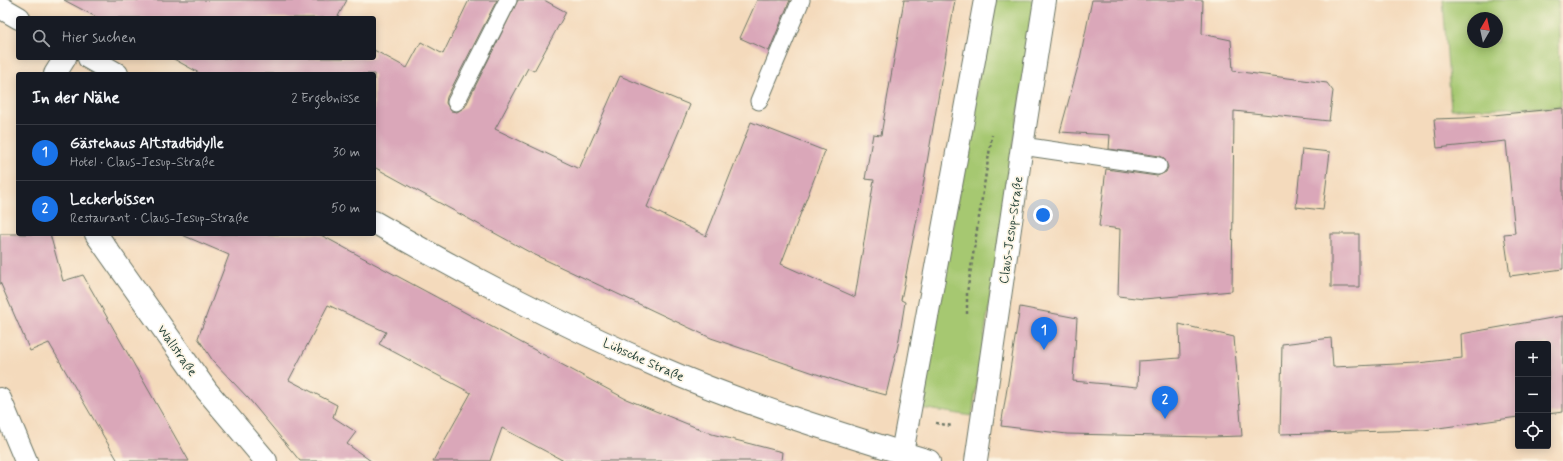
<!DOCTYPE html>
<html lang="de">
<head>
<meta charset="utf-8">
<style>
	body { margin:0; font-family:Mynerve,sans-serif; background:#242831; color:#f1f3f6 }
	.controls { position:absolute; right:12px; bottom:12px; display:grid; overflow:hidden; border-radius:4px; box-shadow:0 2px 10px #0003 }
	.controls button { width:36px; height:36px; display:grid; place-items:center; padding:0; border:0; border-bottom:1px solid #363941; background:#171b24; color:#f1f3f6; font:20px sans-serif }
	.compass { position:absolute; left:1467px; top:12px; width:36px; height:36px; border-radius:50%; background:#171b24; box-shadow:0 2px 10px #0003; rotate:9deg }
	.you { position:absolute; left:1043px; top:215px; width:14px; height:14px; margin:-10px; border:3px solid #fff; border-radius:50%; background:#1a73e8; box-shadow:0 0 0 6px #1a73e833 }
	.badge { display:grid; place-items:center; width:26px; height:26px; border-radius:50%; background:#1a73e8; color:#fff; font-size:13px; font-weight:700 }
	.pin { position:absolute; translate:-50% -33px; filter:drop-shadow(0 1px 2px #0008) }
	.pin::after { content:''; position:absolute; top:21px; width:14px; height:12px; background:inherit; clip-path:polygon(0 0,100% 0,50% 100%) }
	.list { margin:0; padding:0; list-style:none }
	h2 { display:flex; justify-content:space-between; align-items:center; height:52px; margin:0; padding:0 16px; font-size:17px }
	h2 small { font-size:13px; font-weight:400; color:#9ea1a6 }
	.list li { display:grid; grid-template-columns:26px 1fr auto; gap:12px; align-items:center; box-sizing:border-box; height:56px; padding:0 16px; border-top:1px solid #363941 }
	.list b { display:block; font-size:15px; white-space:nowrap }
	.list p { margin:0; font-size:13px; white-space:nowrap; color:#9ea1a6 }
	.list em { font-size:13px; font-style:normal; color:#9ea1a6 }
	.icon { flex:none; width:22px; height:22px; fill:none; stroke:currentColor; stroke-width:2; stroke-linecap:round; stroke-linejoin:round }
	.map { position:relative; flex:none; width:1563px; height:461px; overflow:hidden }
	.search { position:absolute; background:#171b24; box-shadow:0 2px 10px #0003; left:16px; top:16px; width:360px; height:44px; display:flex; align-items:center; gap:10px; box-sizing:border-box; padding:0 14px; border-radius:4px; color:#9ea1a6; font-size:15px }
	.panel { position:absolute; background:#171b24; box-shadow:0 2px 10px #0003; left:16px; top:72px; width:360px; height:164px; border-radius:4px }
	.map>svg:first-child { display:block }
</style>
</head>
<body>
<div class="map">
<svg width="1563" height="461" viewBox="0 0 1563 461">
	<rect width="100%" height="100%" fill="#fcf5e5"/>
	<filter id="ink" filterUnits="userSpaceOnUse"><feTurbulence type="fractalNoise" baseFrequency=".025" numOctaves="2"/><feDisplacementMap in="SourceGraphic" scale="8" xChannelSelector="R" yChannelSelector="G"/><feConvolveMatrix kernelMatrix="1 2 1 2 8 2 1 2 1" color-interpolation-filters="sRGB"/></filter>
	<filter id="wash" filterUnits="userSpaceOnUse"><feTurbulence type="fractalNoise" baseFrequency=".012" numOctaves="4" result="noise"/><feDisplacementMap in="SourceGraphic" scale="16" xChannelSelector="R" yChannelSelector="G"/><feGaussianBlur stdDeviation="0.9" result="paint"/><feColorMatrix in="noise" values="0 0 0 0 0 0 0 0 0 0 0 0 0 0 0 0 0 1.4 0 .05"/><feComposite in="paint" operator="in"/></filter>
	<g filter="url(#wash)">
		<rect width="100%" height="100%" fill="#f4dabc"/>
		<g fill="#a6c871" stroke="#628252" fill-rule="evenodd">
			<polygon points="992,0 1036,0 972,416 921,408"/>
			<path d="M1443,0H1558L1561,107L1451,109ZM1473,18H1497V42H1473Z"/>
		</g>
		<g id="blocks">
			<g fill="#daa7b9">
				<polygon points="64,0 347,0 337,18 98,18"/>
				<polygon points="469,0 497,0 447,97 446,103 451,111 457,112 465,107 518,0 544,0 566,12 534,71 528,68 495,129 579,169 620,76 690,105 647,207 706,236 751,122 825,151 781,264 855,297 874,180 865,179 873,134 881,135 904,0 955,0 919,209 901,300 905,302 898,345 886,395 849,385 711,338 531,253 374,167 374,74 201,74 172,58 374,58 374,50 407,68 421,42 443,54"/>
				<polygon points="757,0 790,0 769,51 740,38"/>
				<polygon points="1092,0 1203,0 1202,34 1231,40 1233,71 1327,83 1333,91 1329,121 1234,111 1232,291 1144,299 1118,296 1120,229 1099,226 1106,169 1157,176 1166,172 1168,167 1164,158 1160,156 1109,149 1110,135 1060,132 1080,59"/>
				<polygon points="1563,108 1563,269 1510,276 1504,234 1515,233 1506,141 1437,148 1434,119 1464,118"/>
				<polygon points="1302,149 1330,152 1323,210 1296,207"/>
				<polygon points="0,234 50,234 63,281 83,275 189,461 118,461 49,343 30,351 0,282"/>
				<polygon points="180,234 319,234 626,399 712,434 782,452 781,461 564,461 502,428 490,461 433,461 471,393 379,344 386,332 328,305 289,380 337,405 333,417 356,432 347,444 371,461 300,461 249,399 213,361 198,338 229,255"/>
				<rect x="1331" y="234" width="28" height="53"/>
				<polygon points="1020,307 1077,318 1073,381 1138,387 1139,361 1180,358 1179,324 1234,337 1242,436 1210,437 1067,434 1001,426"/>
				<polygon points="1563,316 1563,412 1548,414 1548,344 1518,344 1518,417 1424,430 1280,434 1282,344 1331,338 1333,367 1418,363 1462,358 1461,334"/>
			</g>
		</g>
	</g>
	<g filter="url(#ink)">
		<use href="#blocks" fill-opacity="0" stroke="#6a7464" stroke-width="1"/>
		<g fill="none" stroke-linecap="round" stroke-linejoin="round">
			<g stroke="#6a7464" stroke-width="19">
				<g id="service">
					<polyline points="759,101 801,0"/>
					<polyline points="456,102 508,0"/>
					<polyline points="1022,146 1158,166"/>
				</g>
			</g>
			<g stroke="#6a7464" stroke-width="24">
				<g id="minor">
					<polyline points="0,7 19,18"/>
					<polyline points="89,58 117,74"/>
					<polyline points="55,74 65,58"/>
					<path d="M374,222C466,275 561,325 659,367C746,405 838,433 929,461"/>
					<polyline points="96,234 207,391 266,461"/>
					<polyline points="902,453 985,0"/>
					<polyline points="976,461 1022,146 1045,0"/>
				</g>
			</g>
			<g stroke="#6a7464" stroke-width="24">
				<polyline id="tertiary" points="0,399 26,461"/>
			</g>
			<g stroke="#6a7464" stroke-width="2.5" stroke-dasharray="3 3" stroke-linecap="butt">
				<polyline points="967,314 967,293 992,135"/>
				<polyline points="936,423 952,426"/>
			</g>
			<use href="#service" stroke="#fff" stroke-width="17"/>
			<use href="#minor" stroke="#fff" stroke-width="22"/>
			<use href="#tertiary" stroke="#fff" stroke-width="22"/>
		</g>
	</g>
	<g text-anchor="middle" stroke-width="3.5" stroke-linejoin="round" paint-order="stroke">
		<g font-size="13" fill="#1f3d34" stroke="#fcf5e5">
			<text transform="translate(1010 230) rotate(-82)" y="5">Claus-Jesup-Straße</text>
			<text transform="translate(178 350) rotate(55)" y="5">Wallstraße</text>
			<text transform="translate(644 359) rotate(24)" y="5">Lübsche Straße</text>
		</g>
	</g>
</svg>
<div class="controls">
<button>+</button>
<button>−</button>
<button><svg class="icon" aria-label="locate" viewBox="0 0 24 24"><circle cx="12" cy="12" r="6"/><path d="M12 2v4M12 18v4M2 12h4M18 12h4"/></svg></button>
</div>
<svg class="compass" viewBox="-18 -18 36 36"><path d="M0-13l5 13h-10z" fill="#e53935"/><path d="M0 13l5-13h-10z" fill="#9ea1a6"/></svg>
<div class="you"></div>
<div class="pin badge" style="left:1044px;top:350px">1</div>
<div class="pin badge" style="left:1165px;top:419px">2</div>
<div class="search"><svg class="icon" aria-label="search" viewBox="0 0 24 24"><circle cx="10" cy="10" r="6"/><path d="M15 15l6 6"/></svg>Hier suchen</div>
<section class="panel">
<h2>In der Nähe<small>2 Ergebnisse</small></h2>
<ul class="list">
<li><span class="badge">1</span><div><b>Gästehaus Altstadtidylle</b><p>Hotel · Claus-Jesup-Straße</p></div><em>30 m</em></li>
<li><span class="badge">2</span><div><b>Leckerbissen</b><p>Restaurant · Claus-Jesup-Straße</p></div><em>50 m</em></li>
</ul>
</section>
</div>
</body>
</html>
